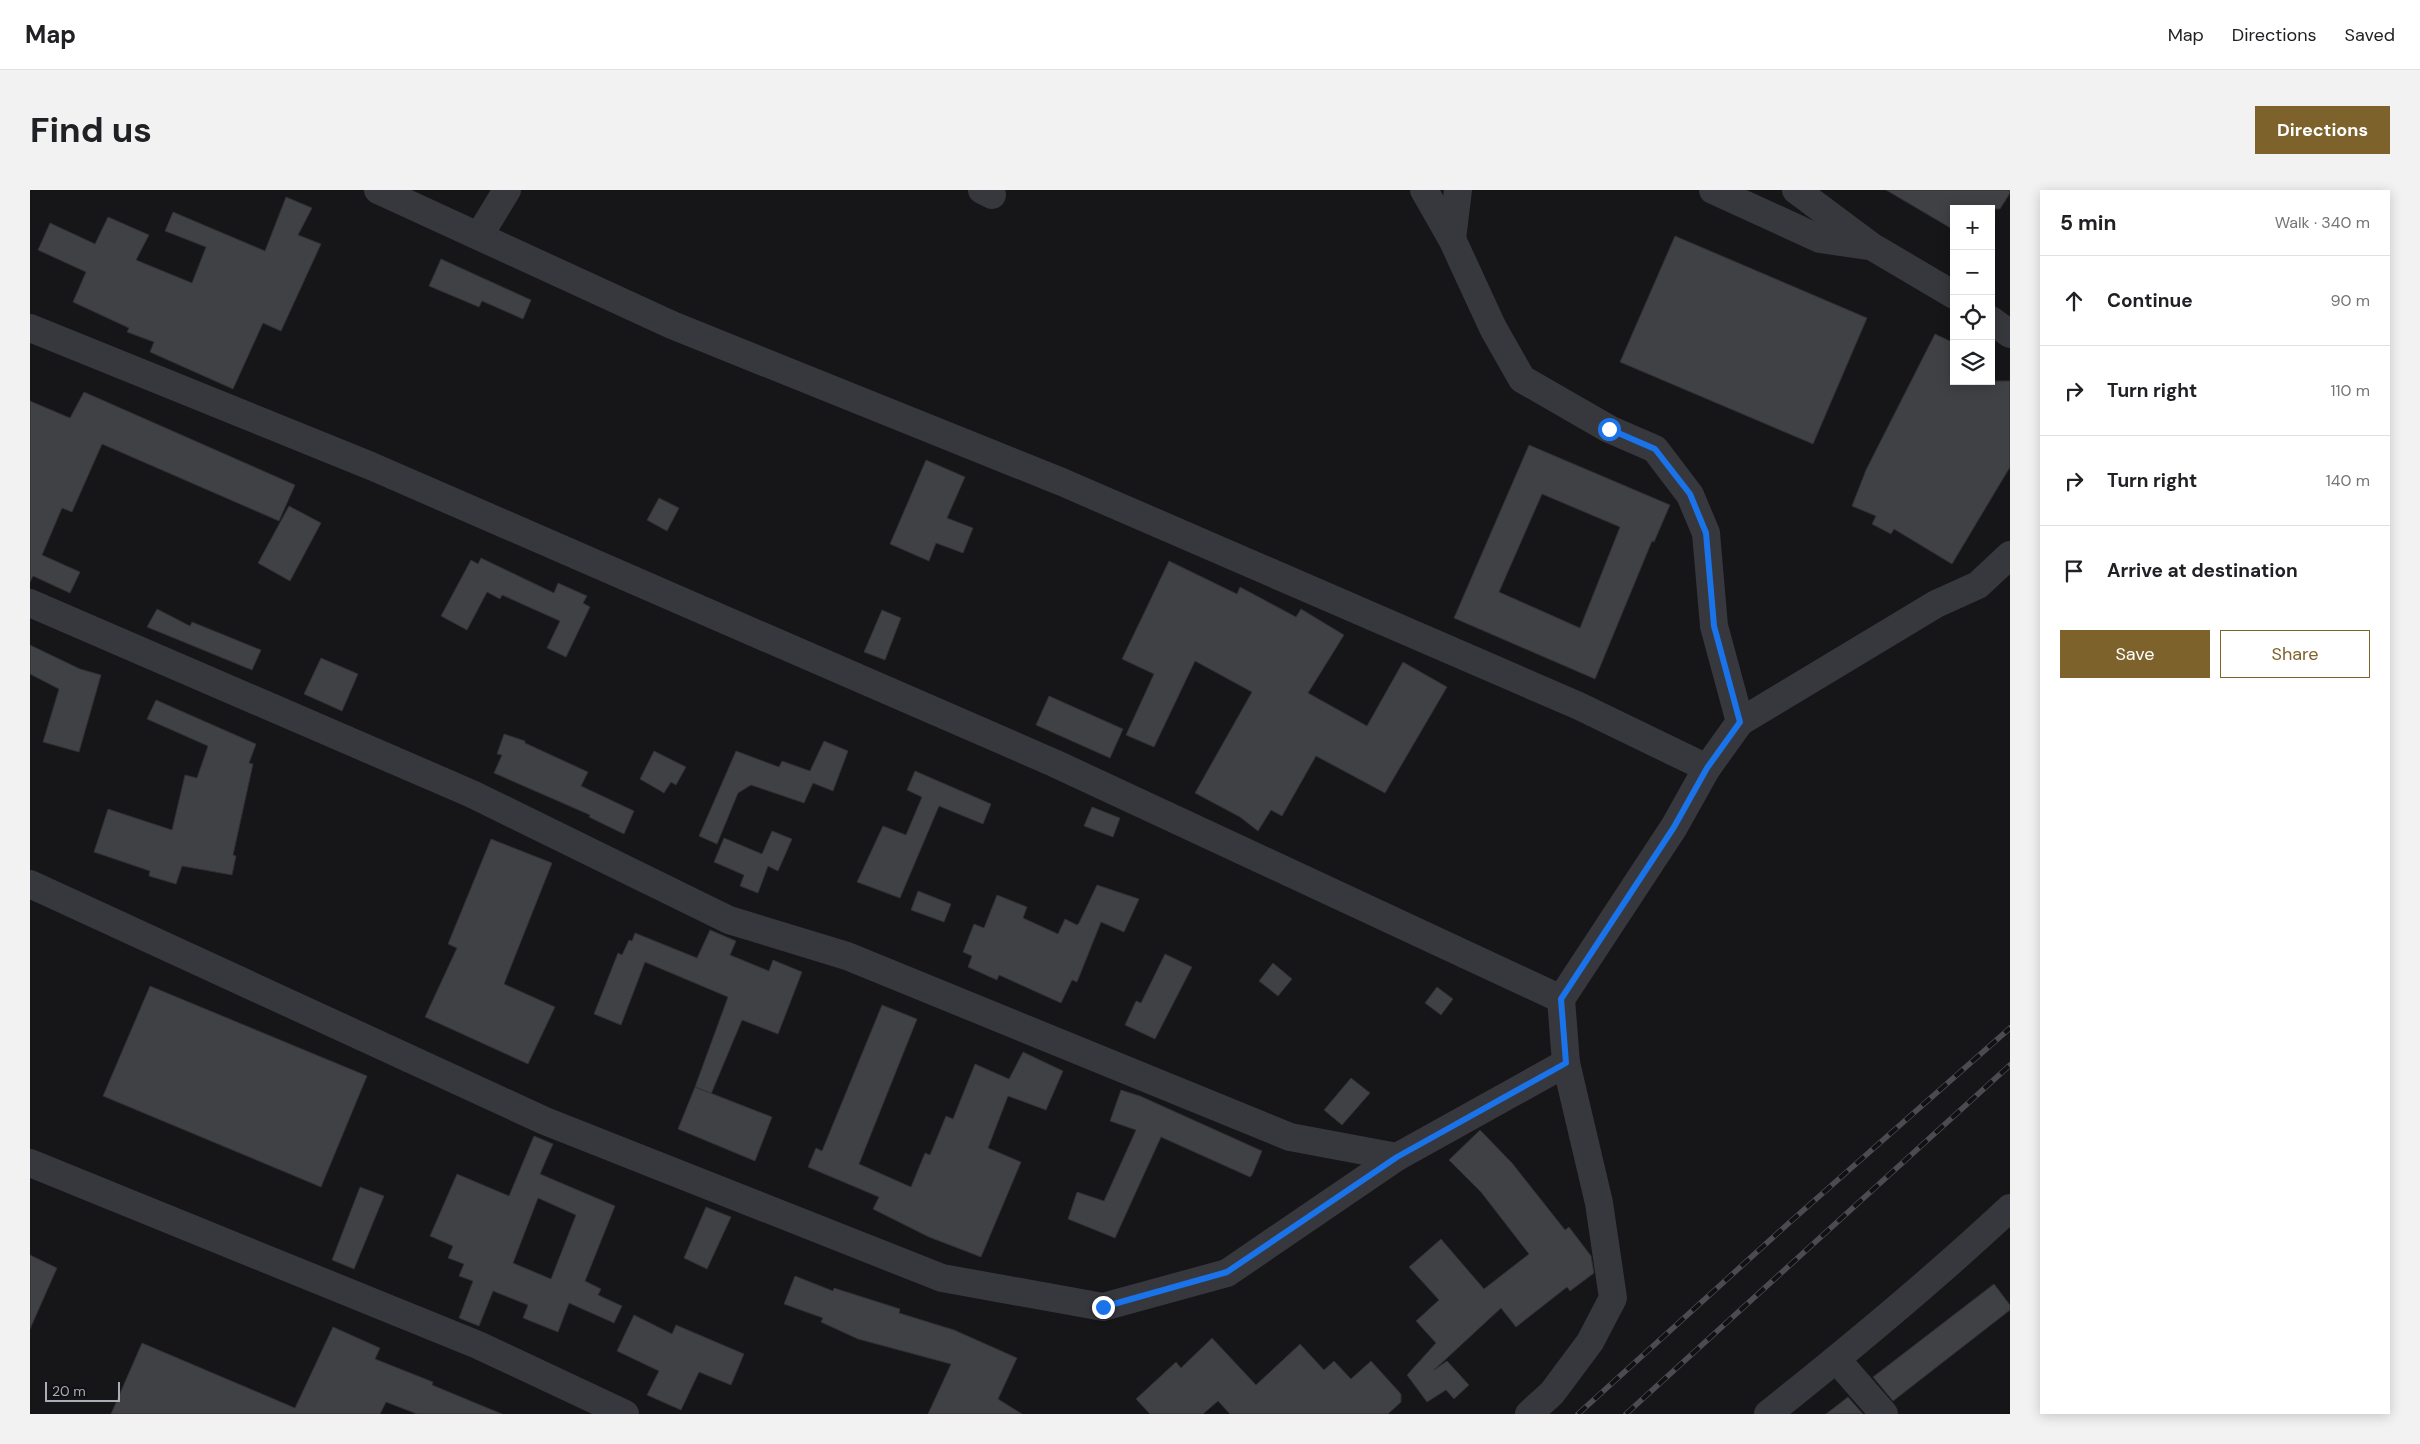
<!DOCTYPE html>
<html lang="en">
<head>
<meta charset="utf-8">
<style>
	body { margin:0; font-family:"DM Sans",sans-serif; background:#f2f2f2; color:#202124 }
	.controls { position:absolute; right:15px; top:15px; display:grid; overflow:hidden; border-radius:0px; box-shadow:0 2px 12px #0003 }
	.controls button { width:45px; height:45px; display:grid; place-items:center; padding:0; border:0; border-bottom:1px solid #e0e0e0; background:#fff; color:#202124; font:25px sans-serif }
	.scale { position:absolute; left:15px; bottom:12px; width:75px; box-sizing:border-box; padding-left:5px; border:2px solid #a8adb8; border-top:0; font-size:14px; line-height:18px; white-space:nowrap; color:#a8adb8; -webkit-text-stroke:4px #111113; paint-order:stroke }
	.stop { position:absolute; width:15px; height:15px; margin:-11px; border:4px solid #1a73e8; border-radius:50%; background:#fff }
	.stop.end { background:#1a73e8; border-color:#fff; box-shadow:0 1px 5px #0008 }
	.list { margin:0; padding:0; list-style:none }
	h2 { display:flex; justify-content:space-between; align-items:center; height:65px; margin:0; padding:0 20px; font-size:21px }
	h2 small { font-size:16px; font-weight:400; color:#757577 }
	.list li { display:grid; grid-template-columns:32px 1fr auto; gap:15px; align-items:center; box-sizing:border-box; height:90px; padding:0 20px; border-top:1px solid #e0e0e0 }
	.list b { display:block; font-size:19px; white-space:nowrap }
	.list em { font-size:16px; font-style:normal; color:#757577 }
	.actions { display:flex; gap:10px; padding:15px 20px }
	.actions a { flex:1; padding:11px 0; border:1px solid #7e622b; border-radius:0px; text-align:center; font-size:18px; color:#7e622b }
	.actions .main { background:#7e622b; color:#fff }
	.icon { flex:none; width:28px; height:28px; fill:none; stroke:currentColor; stroke-width:2; stroke-linecap:round; stroke-linejoin:round }
	.map { position:relative; flex:none; width:1980px; height:1224px; overflow:hidden; border-radius:0px }
	header { display:flex; align-items:center; gap:30px; box-sizing:border-box; height:70px; padding:0 25px; background:#fff; border-bottom:1px solid #e0e0e0 }
	header strong { font-size:24px }
	nav { display:flex; gap:28px; margin-inline-start:auto; font-size:18px }
	.intro { display:flex; align-items:center; justify-content:space-between; box-sizing:border-box; height:120px; padding:0 30px }
	h1 { margin:0; font-size:35px }
	.button { padding:12px 22px; border-radius:0px; background:#7e622b; color:#fff; font-size:18px; font-weight:700 }
	main { display:flex; gap:30px; padding:0 30px }
	aside { flex:1; background:#fff; border-radius:0px; box-shadow:0 2px 12px #0003 }
	.map>svg:first-child { display:block }
</style>
</head>
<body>
<header>
<strong>Map</strong>
<nav><a>Map</a><a>Directions</a><a>Saved</a></nav>
</header>
<div class="intro"><h1>Find us</h1><a class="button">Directions</a></div>
<main>
<div class="map">
<svg width="1980" height="1224" viewBox="0 0 1980 1224">
	<rect width="100%" height="100%" fill="#161618"/>
	<g fill="#404145" stroke="#303034" fill-rule="evenodd">
		<polygon points="1856,0 1980,0 1980,3 1970,19 1924,19 1924,40"/>
		<polygon points="256,7 282,18 268,45 291,54 251,141 233,133 203,199 120,162 124,152 97,142 99,138 43,112 56,82 8,60 20,33 65,54 78,27 119,45 106,70 162,93 176,57 135,41 143,22 235,61"/>
		<polygon points="1645,46 1837,128 1783,254 1590,172"/>
		<polygon points="411,69 501,110 493,129 452,111 449,117 399,96"/>
		<polygon points="1905,144 1924,153 1924,191 1980,191 1980,277 1922,374 1864,339 1861,344 1842,334 1846,326 1822,316 1836,280"/>
		<polygon points="54,202 265,295 249,331 72,254 42,322 32,318 12,365 50,382 40,403 3,386 0,392 0,211 40,228"/>
		<path d="M1499,255L1640,315L1624,352L1622,351L1565,489L1424,428ZM1512,304L1590,337L1550,438L1469,402Z"/>
		<polygon points="896,270 935,287 917,328 943,338 933,363 906,353 899,371 860,354"/>
		<polygon points="629,308 649,318 637,341 617,330"/>
		<polygon points="259,316 291,333 260,391 228,373"/>
		<polygon points="451,368 524,403 528,393 557,406 553,413 560,417 536,467 517,458 530,431 472,405 470,409 457,402 437,440 411,426 441,370 448,374"/>
		<polygon points="1139,371 1207,404 1210,397 1266,427 1271,419 1314,445 1278,503 1337,536 1373,472 1417,497 1355,603 1286,566 1252,626 1241,620 1228,641 1210,627 1165,603 1222,502 1165,471 1124,557 1096,545 1124,484 1092,469"/>
		<polygon points="127,419 160,436 162,432 231,460 222,480 117,437"/>
		<polygon points="852,420 871,428 855,470 834,462"/>
		<polygon points="0,455 50,479 71,485 49,562 13,552 29,499 0,484"/>
		<polygon points="291,468 328,484 312,521 274,504"/>
		<polygon points="1019,506 1093,539 1080,568 1006,535"/>
		<polygon points="126,510 226,554 219,573 223,574 203,665 206,666 202,685 152,676 146,694 119,686 120,681 64,662 78,619 142,640 155,585 167,588 178,556 117,529"/>
		<polygon points="474,544 495,551 495,553 558,582 551,596 604,621 594,644 559,627 560,625 464,583 472,565 467,564"/>
		<polygon points="794,551 818,561 803,601 783,593 774,613 721,595 708,603 687,654 669,646 706,561 749,577 752,571 780,581"/>
		<polygon points="624,561 656,577 646,595 641,592 634,603 610,589"/>
		<polygon points="885,581 961,614 953,634 909,616 870,708 827,692 853,636 876,645 892,607 877,600"/>
		<polygon points="1062,617 1090,628 1083,647 1054,636"/>
		<polygon points="742,641 762,649 748,681 738,676 728,703 710,696 714,685 684,672 694,648 732,664"/>
		<polygon points="461,649 522,673 474,794 525,817 498,874 395,827 427,758 418,754"/>
		<polygon points="1067,695 1109,709 1094,742 1071,732 1047,792 1042,790 1031,813 969,785 967,790 938,777 942,766 933,762 944,734 954,738 967,705 997,717 993,728 1028,744 1035,729 1047,735 1049,733"/>
		<polygon points="888,701 921,714 914,732 881,720"/>
		<polygon points="680,740 706,751 700,765 739,781 743,770 772,782 748,844 712,830 681,904 665,897 698,807 615,772 591,835 564,824 588,763 592,765 599,750 602,751 605,743 667,768"/>
		<polygon points="1135,764 1162,777 1125,849 1095,835 1106,811 1111,813"/>
		<polygon points="1243,773 1262,789 1248,806 1229,791"/>
		<polygon points="120,796 337,886 291,997 73,906"/>
		<polygon points="1407,797 1423,809 1411,825 1395,813"/>
		<polygon points="852,815 887,829 829,974 881,997 895,963 900,965 916,926 923,929 945,874 979,889 993,862 1033,881 1016,920 978,906 958,958 991,972 951,1067 899,1047 843,1019 849,1007 778,977 786,958 792,961"/>
		<polygon points="1321,888 1340,903 1312,935 1294,920"/>
		<polygon points="665,897 742,927 725,971 648,939"/>
		<polygon points="1091,900 1110,906 1232,961 1222,985 1220,987 1131,947 1085,1048 1038,1029 1047,1002 1074,1011 1106,940 1080,931"/>
		<polygon points="1450,940 1482,973 1535,1040 1539,1037 1561,1066 1564,1083 1540,1101 1537,1097 1486,1137 1471,1118 1404,1180 1417,1171 1439,1195 1424,1209 1416,1200 1397,1212 1377,1185 1406,1153 1386,1131 1409,1110 1379,1077 1411,1049 1454,1099 1499,1064 1451,1002 1419,970"/>
		<path d="M504,946L523,954L510,984L585,1016L555,1091L571,1099L568,1105L592,1116L584,1133L539,1113L528,1142L493,1128L498,1115L463,1101L449,1136L429,1128L443,1091L429,1086L434,1074L418,1068L423,1056L400,1046L427,984L479,1006ZM508,1008L546,1025L521,1089L483,1073Z"/>
		<polygon points="330,997 354,1006 324,1079 302,1070"/>
		<polygon points="676,1017 701,1027 677,1079 654,1068"/>
		<polygon points="0,1065 27,1078 0,1139"/>
		<polygon points="765,1086 803,1101 804,1098 870,1119 869,1123 924,1140 987,1168 968,1209 992,1224 898,1224 921,1174 828,1149 791,1132 793,1128 754,1114"/>
		<polygon points="1964,1094 1980,1115 1980,1120 1863,1211 1843,1187"/>
		<polygon points="604,1125 642,1144 646,1135 714,1164 701,1195 669,1182 651,1220 617,1205 629,1181 587,1161"/>
		<polygon points="303,1137 350,1158 345,1169 403,1192 402,1195 472,1224 387,1224 356,1212 350,1224 81,1224 112,1153 265,1218"/>
		<polygon points="1182,1148 1226,1195 1270,1154 1294,1180 1304,1171 1321,1189 1341,1171 1371,1204 1371,1212 1358,1224 1200,1224 1188,1211 1173,1224 1120,1224 1106,1209 1146,1172 1151,1178"/>
		<polygon points="1818,1207 1833,1224 1796,1224"/>
	</g>
	<g fill="none" stroke-linecap="round" stroke-linejoin="round">
		<g stroke="#37383d" stroke-width="28">
			<polyline points="348,0 642,135 1032,292 1549,516 1677,578"/>
			<polyline points="952,0 962,5"/>
			<polyline points="1394,0 1422,49 1463,138 1492,189 1579,239 1625,259 1660,305 1676,343 1684,436 1710,532"/>
			<polyline points="1683,0 1790,49 1838,56"/>
			<polyline points="1766,0 1841,56 1924,105"/>
			<polyline points="449,46 477,0"/>
			<polyline points="1422,49 1428,0"/>
			<polyline points="1961,130 1980,144"/>
			<polyline points="0,138 341,276 1024,573 1531,809"/>
			<polyline points="0,413 442,604 699,730 817,766 1260,947 1367,967"/>
			<polyline points="0,694 515,931 912,1088 1073,1117 1197,1083 1367,967 1536,873"/>
			<polyline points="0,973 448,1155 595,1224"/>
			<polyline points="1807,1170 1854,1224"/>
			<polyline points="1499,1224 1522,1203 1560,1152 1583,1108 1569,1013 1536,873 1531,809 1644,637 1677,578 1710,532 1906,414 1948,395 1980,365"/>
			<path d="M1738,1224C1821,1158 1903,1090 1980,1018"/>
		</g>
		<g stroke="#4a4c52" stroke-width="5.5">
			<g id="rail">
				<polyline points="1548,1224 1760,1032 1980,838"/>
				<polyline points="1596,1224 1980,875"/>
			</g>
		</g>
		<use href="#rail" stroke="#111113" stroke-width="4" stroke-dasharray="11" stroke-linecap="butt"/>
	</g>
	<g fill="none" stroke-linecap="round" stroke-linejoin="round">
		<polyline stroke="#1a73e8" stroke-width="6" points="1073,1117 1197,1082 1367,967 1536,873 1531,809 1644,637 1677,578 1710,532 1684,436 1676,343 1660,304 1625,259 1579,239"/>
	</g>
</svg>
<div class="controls">
<button>+</button>
<button>−</button>
<button><svg class="icon" aria-label="locate" viewBox="0 0 24 24"><circle cx="12" cy="12" r="6"/><path d="M12 2v4M12 18v4M2 12h4M18 12h4"/></svg></button>
<button><svg class="icon" aria-label="layers" viewBox="0 0 24 24"><path d="M12 4l9 5-9 5-9-5zM3 14l9 5 9-5"/></svg></button>
</div>
<div class="scale">20 m</div>
<div class="stop" style="left:1579px;top:239px"></div>
<div class="stop end" style="left:1073px;top:1117px"></div>
</div>
<aside>
<h2>5 min<small>Walk · 340 m</small></h2>
<ul class="list">
<li><svg class="icon" aria-label="ahead" viewBox="0 0 24 24"><path d="M12 20V5M6 11l6-6 6 6"/></svg><div><b>Continue</b></div><em>90 m</em></li>
<li><svg class="icon" aria-label="right" viewBox="0 0 24 24"><path d="M7 20v-9h11M14 6l5 5-5 5"/></svg><div><b>Turn right</b></div><em>110 m</em></li>
<li><svg class="icon" aria-label="right" viewBox="0 0 24 24"><path d="M7 20v-9h11M14 6l5 5-5 5"/></svg><div><b>Turn right</b></div><em>140 m</em></li>
<li><svg class="icon" aria-label="arrive" viewBox="0 0 24 24"><path d="M6 21V4h12l-3 4 3 4H6"/></svg><div><b>Arrive at destination</b></div></li>
</ul>
<div class="actions"><a class="main">Save</a><a>Share</a></div>
</aside>
</main>
</body>
</html>
